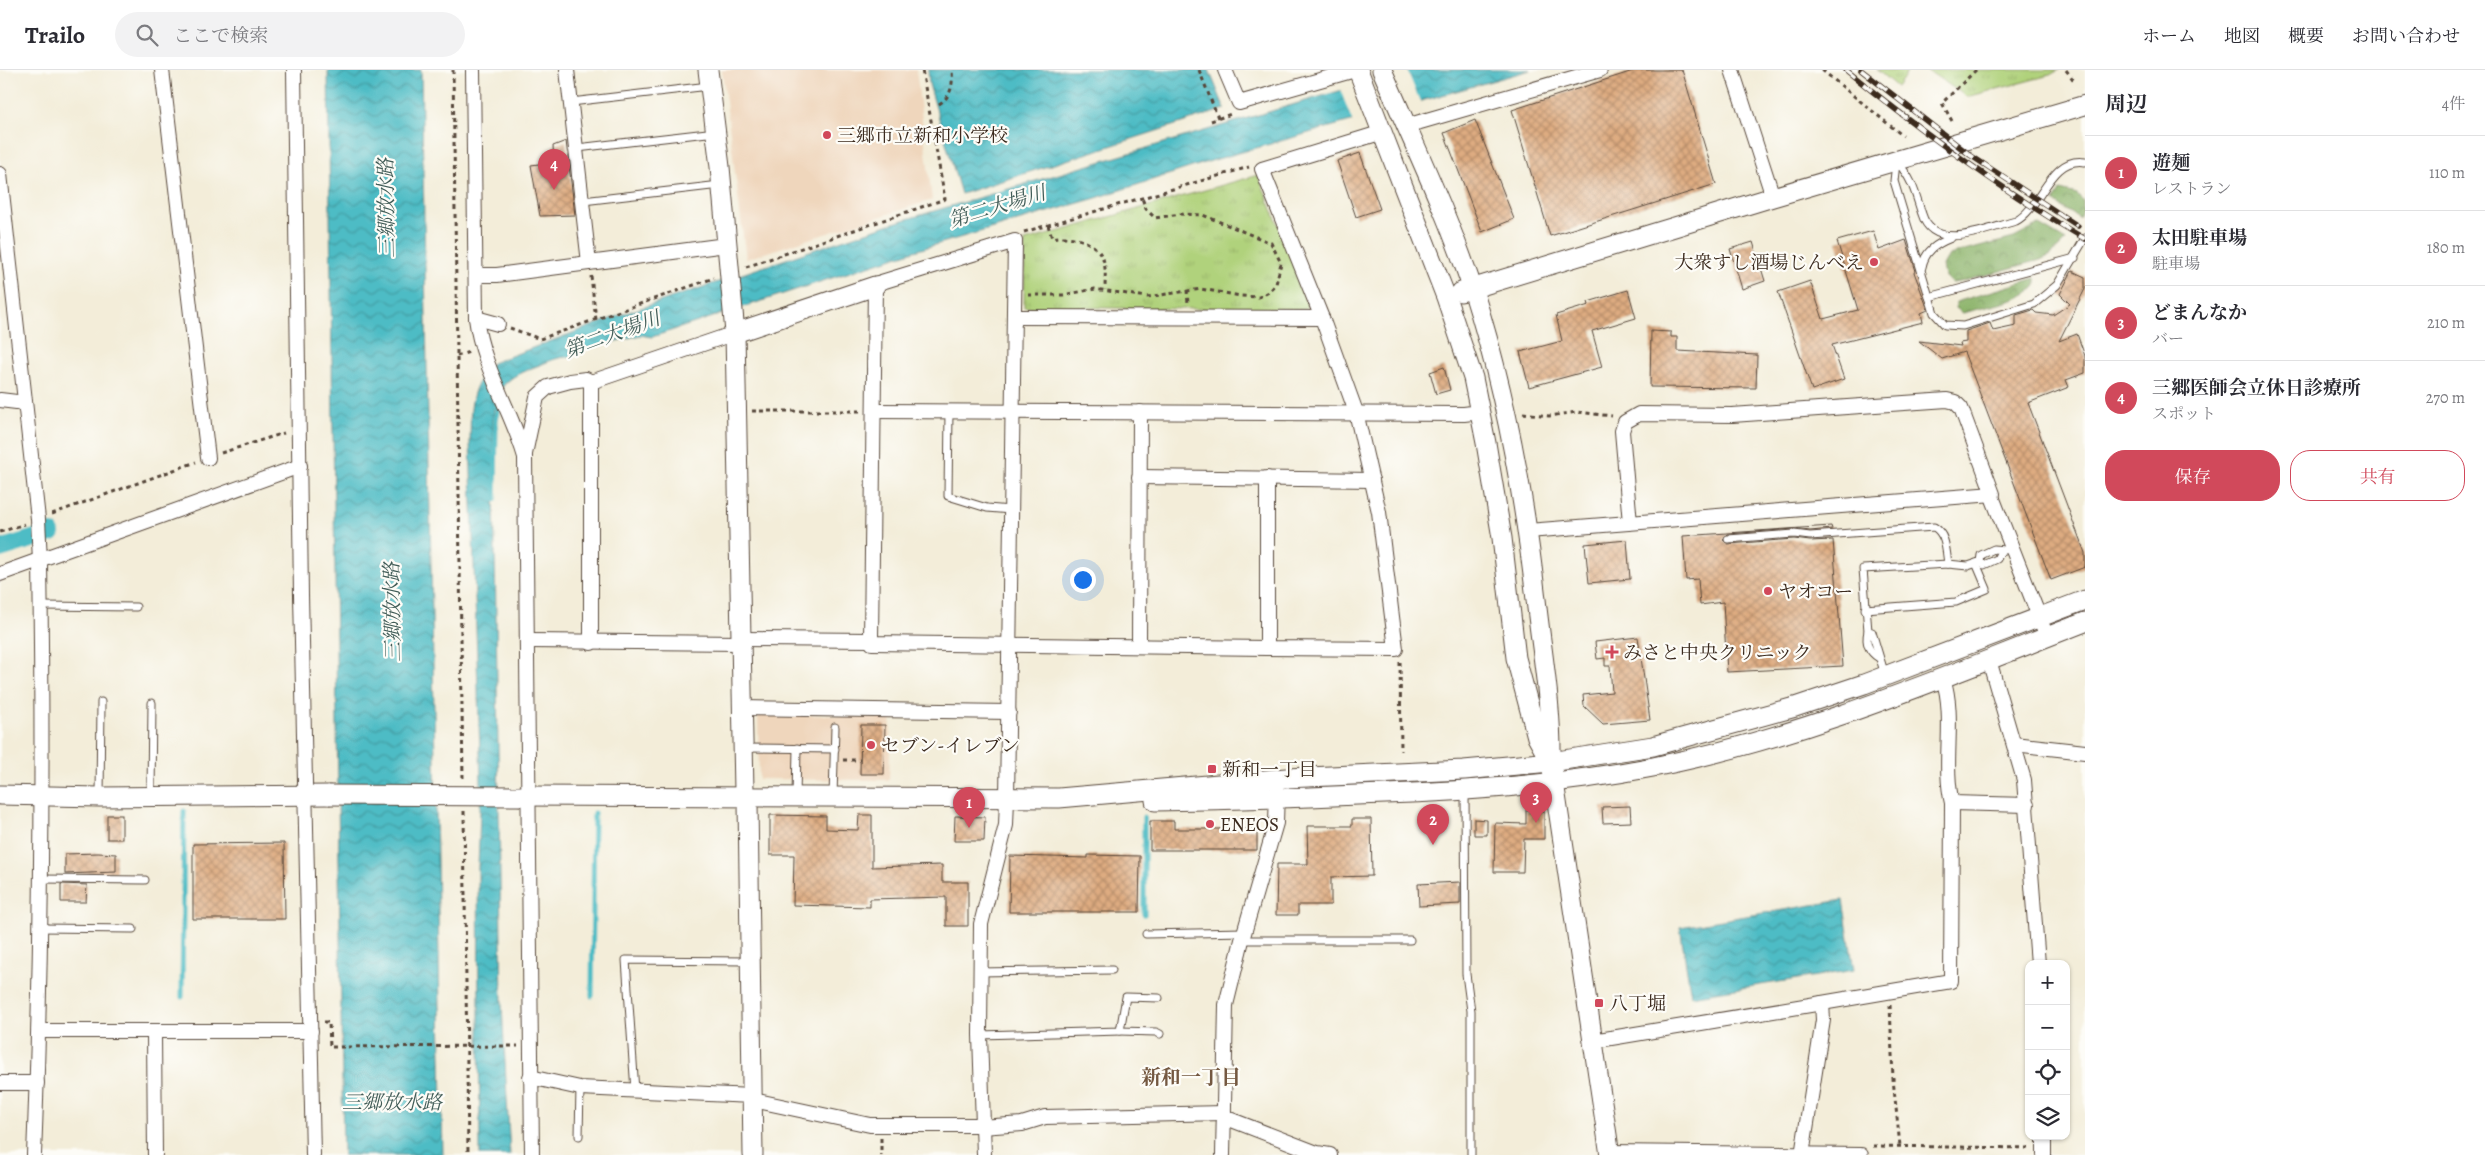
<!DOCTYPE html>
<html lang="ja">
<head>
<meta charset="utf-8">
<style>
	body { margin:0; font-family:Alegreya,"Noto Serif JP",serif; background:#f2f2f3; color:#2b2b33 }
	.controls { position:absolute; right:15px; bottom:15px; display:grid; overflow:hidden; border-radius:10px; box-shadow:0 1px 4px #0004 }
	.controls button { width:45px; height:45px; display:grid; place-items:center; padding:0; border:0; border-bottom:1px solid #e1e1e2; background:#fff; color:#2b2b33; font:25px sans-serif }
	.you { position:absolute; left:1082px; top:509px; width:18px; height:18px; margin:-12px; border:4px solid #fff; border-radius:50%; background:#1a73e8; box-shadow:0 0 0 8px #1a73e833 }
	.badge { display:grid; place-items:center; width:32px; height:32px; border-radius:50%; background:#d1495b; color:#fff; font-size:16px; font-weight:700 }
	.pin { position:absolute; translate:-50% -41px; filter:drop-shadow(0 1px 2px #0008) }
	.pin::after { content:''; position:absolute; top:26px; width:18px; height:15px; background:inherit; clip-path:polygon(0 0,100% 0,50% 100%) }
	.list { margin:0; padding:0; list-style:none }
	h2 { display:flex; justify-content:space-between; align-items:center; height:65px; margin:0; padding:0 20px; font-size:21px }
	h2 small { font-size:16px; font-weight:400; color:#7c7c81 }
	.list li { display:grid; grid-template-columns:32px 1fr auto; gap:15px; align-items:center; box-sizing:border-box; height:75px; padding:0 20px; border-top:1px solid #e1e1e2 }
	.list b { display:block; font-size:19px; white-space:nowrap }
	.list p { margin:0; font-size:16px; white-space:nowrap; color:#7c7c81 }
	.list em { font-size:16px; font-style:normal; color:#7c7c81 }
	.actions { display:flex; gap:10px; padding:15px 20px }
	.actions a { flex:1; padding:11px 0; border:1px solid #d1495b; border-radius:20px; text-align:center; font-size:18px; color:#d1495b }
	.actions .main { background:#d1495b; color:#fff }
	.icon { flex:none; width:28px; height:28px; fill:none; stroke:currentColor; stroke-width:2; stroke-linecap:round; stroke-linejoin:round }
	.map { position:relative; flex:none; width:2085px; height:1085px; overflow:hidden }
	header { display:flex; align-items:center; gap:30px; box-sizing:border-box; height:70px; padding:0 25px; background:#fff; border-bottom:1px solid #e1e1e2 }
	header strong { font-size:24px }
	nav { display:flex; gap:28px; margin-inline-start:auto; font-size:18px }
	.search { width:350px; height:45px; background:#f2f2f3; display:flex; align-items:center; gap:12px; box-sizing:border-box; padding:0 18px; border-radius:28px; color:#7c7c81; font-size:19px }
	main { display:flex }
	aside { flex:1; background:#fff }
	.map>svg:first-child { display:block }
</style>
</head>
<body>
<header>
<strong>Trailo</strong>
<div class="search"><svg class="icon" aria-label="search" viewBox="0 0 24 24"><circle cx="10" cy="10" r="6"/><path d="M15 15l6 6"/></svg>ここで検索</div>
<nav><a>ホーム</a><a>地図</a><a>概要</a><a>お問い合わせ</a></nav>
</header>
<main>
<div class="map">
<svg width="2085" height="1085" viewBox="0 0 2085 1085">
	<defs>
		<pattern id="forest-crowns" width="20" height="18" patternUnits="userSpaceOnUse" patternTransform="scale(1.25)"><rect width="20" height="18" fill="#8cb46b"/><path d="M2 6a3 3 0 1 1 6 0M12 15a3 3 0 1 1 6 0" fill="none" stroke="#749357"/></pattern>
		<pattern id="park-tufts" width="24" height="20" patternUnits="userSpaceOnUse" patternTransform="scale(1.25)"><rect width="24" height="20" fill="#b0d27b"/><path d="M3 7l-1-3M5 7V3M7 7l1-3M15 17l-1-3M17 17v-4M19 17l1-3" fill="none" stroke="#98b46a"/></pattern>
		<pattern id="water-waves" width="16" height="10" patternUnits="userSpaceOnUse" patternTransform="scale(1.25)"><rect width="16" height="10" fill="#4ebcc5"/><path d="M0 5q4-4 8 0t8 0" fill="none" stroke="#42999f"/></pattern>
		<pattern id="building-cross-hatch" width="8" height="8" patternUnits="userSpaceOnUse" patternTransform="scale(1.25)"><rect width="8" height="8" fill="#deac81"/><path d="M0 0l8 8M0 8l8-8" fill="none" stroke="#b58c69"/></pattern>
	</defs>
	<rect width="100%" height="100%" fill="#fdfcf7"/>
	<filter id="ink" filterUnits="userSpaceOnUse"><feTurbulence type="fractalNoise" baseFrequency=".02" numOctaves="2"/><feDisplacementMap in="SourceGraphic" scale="10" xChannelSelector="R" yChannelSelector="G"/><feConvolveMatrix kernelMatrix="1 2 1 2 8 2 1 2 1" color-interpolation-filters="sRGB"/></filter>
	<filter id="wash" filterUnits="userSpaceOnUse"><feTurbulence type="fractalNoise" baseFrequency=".0096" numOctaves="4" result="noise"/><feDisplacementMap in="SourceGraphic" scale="20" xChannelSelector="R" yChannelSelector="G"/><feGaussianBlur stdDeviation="1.12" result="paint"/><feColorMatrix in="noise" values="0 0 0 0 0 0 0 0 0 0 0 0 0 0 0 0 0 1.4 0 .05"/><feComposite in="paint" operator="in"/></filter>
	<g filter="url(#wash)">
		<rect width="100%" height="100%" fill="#f3edd9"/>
		<g fill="#efd6bc">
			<polygon points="722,0 916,0 932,130 746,189"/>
			<polygon points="758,644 891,647 889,710 759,709"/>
		</g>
		<g fill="url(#forest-crowns)" stroke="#646f44">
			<polygon points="2060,120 2077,124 2083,131 2083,141 2079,148 2054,132"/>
			<polygon points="2039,155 2066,171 2051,185 2040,190 1960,212 1952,213 1945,207 1943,195 1949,185 2014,168"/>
			<path d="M2036,208V216C2020,233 1985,236 1963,243L1956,238V232Z"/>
		</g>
		<g fill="url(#park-tufts)" stroke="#767e4c">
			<polygon points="1877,0 1909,0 1897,17"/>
			<polygon points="1927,0 2059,0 2050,5 1967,27"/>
			<polygon points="1258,105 1310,232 1304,240 1024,237 1025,171"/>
		</g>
		<g fill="url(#water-waves)" stroke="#447372">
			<polygon points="328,0 421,0 443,1085 343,1085"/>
			<polygon points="928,0 1209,0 1225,39 961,124 929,14"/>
			<path d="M1410,0H1530L1214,90L1096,128L914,181L652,267L641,265L576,281L570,287C558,286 548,292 537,296C507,307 494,317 493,351L502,935L510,1085H480L478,798L481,714L470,372C471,337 468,320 492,293L629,242L887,155Z"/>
			<polygon points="1843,830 1854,900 1691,926 1680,857"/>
		</g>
		<polygon fill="#f3edd9" points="1402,0 1407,0 1421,34 1353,53 1340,19"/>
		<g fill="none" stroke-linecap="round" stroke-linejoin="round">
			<g stroke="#4ebcc5" stroke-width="5">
				<polyline points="495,430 496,347 499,329"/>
				<polyline points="1144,747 1144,844"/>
				<polyline points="592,926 594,743"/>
				<polyline points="182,927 184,741"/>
			</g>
			<polyline stroke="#4ebcc5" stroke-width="18" points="0,479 51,463"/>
		</g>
		<g id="blocks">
			<g fill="url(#building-cross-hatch)">
				<polygon points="1636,0 1682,0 1716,114 1550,166 1512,40"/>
				<polygon points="1475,50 1514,149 1482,162 1444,63"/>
				<polygon points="566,71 575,145 540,146 531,95 554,92 553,76"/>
				<polygon points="1360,83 1380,139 1356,147 1337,91"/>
				<polygon points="1873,161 1879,180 1906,170 1916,201 1914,202 1928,240 1921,243 1923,252 1832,275 1844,309 1812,320 1778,222 1810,211 1823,249 1858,240 1837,171"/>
				<polygon points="1753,172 1765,211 1742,219 1730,179"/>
				<polygon points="2072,201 2085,207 2085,219 2059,271 2077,264 2085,286 2085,303 2066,310 2069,317 2028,333 2085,483 2085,497 2051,510 1964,282 1942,289 1919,271 1961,276 1960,273 1966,272 1966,261 1990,253 1993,261 2016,256 2016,245 2033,240 2036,243 2053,245 2070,234 2060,224"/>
				<polygon points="1628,220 1636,248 1592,261 1602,297 1529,317 1520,282 1562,271 1556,245 1589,235 1588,232"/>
				<polygon points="1651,261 1671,262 1671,267 1677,267 1677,281 1757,285 1756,318 1650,317"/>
				<polygon points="1444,297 1450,320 1436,324 1430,302"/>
				<polygon points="1831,456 1832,459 1810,461 1794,459 1728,464 1723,470 1728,474 1794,469 1810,471 1833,470 1843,596 1727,602 1723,532 1700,535 1698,509 1686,510 1683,466"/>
				<polygon points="1627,470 1630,509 1589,513 1585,474"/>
				<polygon points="1638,567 1650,650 1603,654 1584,636 1583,625 1612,622 1610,596 1605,596 1605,588 1597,589 1595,572"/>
				<polygon points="861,655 885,655 884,704 860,704"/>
				<polygon points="1630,736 1631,752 1603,753 1602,737"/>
				<polygon points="1526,740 1544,740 1544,769 1524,769 1523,802 1494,802 1495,753 1526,754"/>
				<rect x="107" y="745" width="15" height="24"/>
				<polygon points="770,745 826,746 826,759 858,760 859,745 872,745 872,797 942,795 942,812 968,812 968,856 946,856 946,827 870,829 870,837 793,835 794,785 770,785"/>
				<polygon points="955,746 985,747 984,771 954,771"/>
				<polygon points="1352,749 1371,749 1372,806 1331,807 1331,835 1298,835 1298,845 1276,845 1277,794 1308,794 1307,756 1352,756"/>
				<polygon points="1474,749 1487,750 1487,765 1474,765"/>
				<polygon points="1150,751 1174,751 1174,759 1257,759 1257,780 1150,780"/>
				<polygon points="284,773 285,849 193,849 193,774"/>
				<polygon points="98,783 116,784 116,802 65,804 65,784"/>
				<polygon points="1088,785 1140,786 1139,842 1009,842 1010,786 1088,788"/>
				<polygon points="1460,812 1460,834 1419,836 1418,814"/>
				<polygon points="61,814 87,815 86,832 61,832"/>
			</g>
		</g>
	</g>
	<g filter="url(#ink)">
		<use href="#blocks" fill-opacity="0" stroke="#57473a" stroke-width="1"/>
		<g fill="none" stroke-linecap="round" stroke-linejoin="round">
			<g stroke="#57473a" stroke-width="9">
				<g id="lane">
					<polyline points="571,32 709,16"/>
					<polyline points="577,78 716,62"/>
					<polyline points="1896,93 1894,111 1934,243 1945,255 1963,256 2034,234 2057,215 2085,168"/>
					<path d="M1898,93C1913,110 1915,123 1922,144C1934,184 1988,158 2016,151C2042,137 2050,86 2085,92"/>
					<polyline points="583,131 720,115"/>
					<path d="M1922,197C1925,181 1936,174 1951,168"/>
					<polyline points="1929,227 2075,188"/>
					<polyline points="949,341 948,426 987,438 1011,440"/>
					<path d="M1728,469L1794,464L1810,466L1934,457C1946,464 1946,480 1948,494"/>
					<polyline points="1980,492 1981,485 1994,479 2005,480"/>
					<polyline points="41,536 136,537"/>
					<polyline points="1865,539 1956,532 1987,519 1976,493"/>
					<polyline points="1868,561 1872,562 1885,605"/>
					<path d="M1879,588C1868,581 1865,573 1868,561L1863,499L1948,494L1968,496L1980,492L1984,495L1997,489L2001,481"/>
					<polyline points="745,678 835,679"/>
					<polyline points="1465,721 1466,904 1471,941 1471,1085"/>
					<polyline points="151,725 152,633"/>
					<polyline points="100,727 101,632"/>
					<polyline points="796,727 797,678"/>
					<polyline points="833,727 835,657"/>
					<polyline points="41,809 145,810"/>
					<polyline points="41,858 133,859"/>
					<polyline points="1146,864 1244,862"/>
					<polyline points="1242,870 1410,870"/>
					<polyline points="980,902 1112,900"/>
					<polyline points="1120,961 1156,962 1160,964"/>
					<polyline points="980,965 1120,961 1126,927 1159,928"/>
					<polyline points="635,1021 626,890 748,891"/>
					<polyline points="579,1066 580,1018"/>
				</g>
			</g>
			<g stroke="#57473a" stroke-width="16">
				<g id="street">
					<polyline points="162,0 208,388"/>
					<polyline points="294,0 301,525 313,1085"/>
					<path d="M473,0L476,248C482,297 511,339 525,387L532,1085"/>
					<polyline points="567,0 589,193"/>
					<polyline points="1225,0 1239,33 1355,0"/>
					<polyline points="1732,0 1773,127"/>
					<polyline points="1406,56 1600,0"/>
					<path d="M0,104L38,449L40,491C43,689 42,887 34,1085"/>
					<polyline points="477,205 497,205 726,175"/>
					<polyline points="1014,247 1322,248"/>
					<polyline points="476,248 498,254"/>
					<polyline points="0,330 25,333"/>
					<polyline points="874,341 1464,344 1480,342"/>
					<polyline points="525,384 537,327 548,317 570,311 586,309 591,312 735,263"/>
					<polyline points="1139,407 1372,410"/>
					<polyline points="1267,408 1267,578 1396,579 1379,442 1356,342 1322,248 1262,99 1383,62"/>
					<polyline points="1991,424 2047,567"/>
					<polyline points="1528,461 1993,424 1961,338 1955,332 1947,330 1732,345 1639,344 1625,352 1622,361 1630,453"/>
					<polyline points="0,504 300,396"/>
					<polyline points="742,569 871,570 875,214 1015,171 1007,729 1006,755 981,854 980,965 984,1085"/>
					<polyline points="871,570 872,573 1267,578"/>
					<polyline points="528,571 742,573"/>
					<polyline points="591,573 591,312"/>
					<polyline points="1139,576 1140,342"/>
					<polyline points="1989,590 2024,710 2038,894"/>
					<polyline points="743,638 1009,642"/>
					<polyline points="2014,674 2085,682"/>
					<polyline points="1952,733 2027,735"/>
					<path d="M1822,933L1951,911L1952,733C1942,692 1956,648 1943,608"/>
					<polyline points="40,961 311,961"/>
					<polyline points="154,962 155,1085"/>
					<polyline points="1593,971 1822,933 1823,950 1802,1085"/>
					<polyline points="530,1007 580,1018 752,1026"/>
					<polyline points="0,1013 37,1013"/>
					<polyline points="753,1030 870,1055 982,1055"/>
					<polyline points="1224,1047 1317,1083 1330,1085"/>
					<polyline points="982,1057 1022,1054 1045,1047 1224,1043"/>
					<polyline points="1609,1082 1861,1085"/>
					<polyline points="1223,1085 1226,935 1242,870 1276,753 1277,720"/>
					<polyline points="2044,1085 2044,1066"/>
				</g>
			</g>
			<g stroke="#57473a" stroke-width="21">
				<g id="secondary">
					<polyline points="708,0 720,97 735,263 744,721 748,733 753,1085"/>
					<polyline points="1358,0 1446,227 1473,308 1486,373 1502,468 1516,588 1537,667 1550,691"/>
					<path d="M1382,0C1413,72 1448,145 1473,220C1506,323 1525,430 1537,538C1543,589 1552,641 1551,692L1610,1085"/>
					<polyline points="1461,222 1773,127 2085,35"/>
					<polyline points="735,263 875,216"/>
					<polyline points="0,725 100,727 329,725"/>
					<polyline points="521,726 1059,728 1286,708 1464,700 1551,692 1653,676 1795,637 1864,614 2085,530"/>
					<path d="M1155,731C1222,730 1289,728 1357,725C1456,722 1555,716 1653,697C1802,668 1944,607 2085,552"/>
				</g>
			</g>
			<g stroke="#57473a" stroke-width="3" stroke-dasharray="4 4" stroke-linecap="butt">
				<polyline points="453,0 463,709"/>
				<polyline points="1199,0 1218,48"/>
				<polyline points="1822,0 1903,66"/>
				<polyline points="2066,0 2075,12"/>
				<path d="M939,34C952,26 953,14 952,0"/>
				<polyline points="1211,51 1231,44"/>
				<polyline points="1952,51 1942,33 1976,0"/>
				<path d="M1048,155L1052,168C1070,164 1099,171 1104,192C1106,200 1105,211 1105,220"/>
				<polyline points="1024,162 1249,97"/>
				<polyline points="746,197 945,129 922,0"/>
				<polyline points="591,206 596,250"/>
				<polyline points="1187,220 1188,234"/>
				<polyline points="1028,225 1063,225 1095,219 1147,227 1201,219 1241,226 1259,227 1269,222 1276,214 1281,193 1271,173 1203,145 1180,144 1155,148 1146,139 1142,128"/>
				<polyline points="510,258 540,269 714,208"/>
				<polyline points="457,286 469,282"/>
				<polyline points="752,341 860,341"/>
				<polyline points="1523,343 1549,346 1577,342 1612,346"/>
				<polyline points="221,383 284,363"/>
				<polyline points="52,444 196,392"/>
				<polyline points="0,462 25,454"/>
				<polyline points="1400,592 1401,681"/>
				<polyline points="843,690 860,690"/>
				<polyline points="464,741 468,1085"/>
				<polyline points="1890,935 1893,1009 1900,1076"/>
				<polyline points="324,952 329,952 330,977 518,976"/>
				<polyline points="881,1068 881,1085"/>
				<polyline points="1873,1076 2031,1078"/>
			</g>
			<use href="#lane" stroke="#fff" stroke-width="7"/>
			<use href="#street" stroke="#fff" stroke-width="14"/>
			<use href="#secondary" stroke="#fff" stroke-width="19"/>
			<g stroke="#3b2a1e" stroke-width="5.5">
				<g id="rail">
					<path d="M1846,0C1922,62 2000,119 2085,169"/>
					<polyline points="1861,0 1970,85 2078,156"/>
				</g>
			</g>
			<use href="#rail" stroke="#fdfcf7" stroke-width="4" stroke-dasharray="11" stroke-linecap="butt"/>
			<g stroke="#57473a" stroke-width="21" stroke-linecap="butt">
				<polyline id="secondary-bridge" points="329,725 521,726"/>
			</g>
			<use href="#secondary-bridge" stroke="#fff" stroke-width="19"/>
		</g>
	</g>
	<g fill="#d1495b" stroke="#fdfcf7" stroke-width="2">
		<circle cx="827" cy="65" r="5"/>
		<circle cx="1874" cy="192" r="5"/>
		<circle cx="1768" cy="521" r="5"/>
		<path d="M1609.5 574.5h5v5h5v5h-5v5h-5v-5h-5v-5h5z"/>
		<circle cx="871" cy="675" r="5"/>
		<rect x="1207" y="694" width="10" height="10" rx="2.5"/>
		<circle cx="1210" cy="754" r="5"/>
		<rect x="1594" y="928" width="10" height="10" rx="2.5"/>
	</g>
	<g text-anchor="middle" stroke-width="4.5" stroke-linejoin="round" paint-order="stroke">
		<g font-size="19" fill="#3b2a1e" stroke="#fdfcf7" text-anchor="start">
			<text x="837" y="72">三郷市立新和小学校</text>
			<text x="1864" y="199" text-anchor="end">大衆すし酒場じんべえ</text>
			<text x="1778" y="528">ヤオコー</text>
			<text x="1623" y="589">みさと中央クリニック</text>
			<text x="881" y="682">セブン-イレブン</text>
			<text x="1222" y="706">新和一丁目</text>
			<text x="1220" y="761">ENEOS</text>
			<text x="1609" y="940">八丁堀</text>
		</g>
		<g font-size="20" font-style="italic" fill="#425d58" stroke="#fdfcf7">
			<text transform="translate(997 136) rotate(-17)" y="7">第二大場川</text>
			<text transform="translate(386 138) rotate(-91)" y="7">三郷放水路</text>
			<text transform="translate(612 264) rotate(-20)" y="7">第二大場川</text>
			<text transform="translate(392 542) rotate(-91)" y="7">三郷放水路</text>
			<text x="392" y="1039">三郷放水路</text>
		</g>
		<g font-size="20" font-weight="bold" fill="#745841" stroke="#fdfcf7">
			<text x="1191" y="1014">新和一丁目</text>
		</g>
	</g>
</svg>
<div class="controls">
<button>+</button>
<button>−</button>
<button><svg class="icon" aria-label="locate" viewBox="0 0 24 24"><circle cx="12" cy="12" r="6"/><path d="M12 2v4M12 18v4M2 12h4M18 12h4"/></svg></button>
<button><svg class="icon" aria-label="layers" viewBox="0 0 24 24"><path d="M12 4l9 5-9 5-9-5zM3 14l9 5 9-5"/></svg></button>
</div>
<div class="you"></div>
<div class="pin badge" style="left:969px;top:758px">1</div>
<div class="pin badge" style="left:1433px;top:775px">2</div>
<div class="pin badge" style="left:1536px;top:753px">3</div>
<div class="pin badge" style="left:554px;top:120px">4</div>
</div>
<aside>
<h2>周辺<small>4件</small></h2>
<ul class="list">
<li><span class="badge">1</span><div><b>遊麺</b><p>レストラン</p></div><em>110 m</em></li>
<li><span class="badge">2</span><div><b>太田駐車場</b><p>駐車場</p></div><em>180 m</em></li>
<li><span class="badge">3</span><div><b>どまんなか</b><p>バー</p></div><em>210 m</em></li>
<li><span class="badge">4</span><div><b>三郷医師会立休日診療所</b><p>スポット</p></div><em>270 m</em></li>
</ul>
<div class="actions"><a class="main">保存</a><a>共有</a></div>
</aside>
</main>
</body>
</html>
